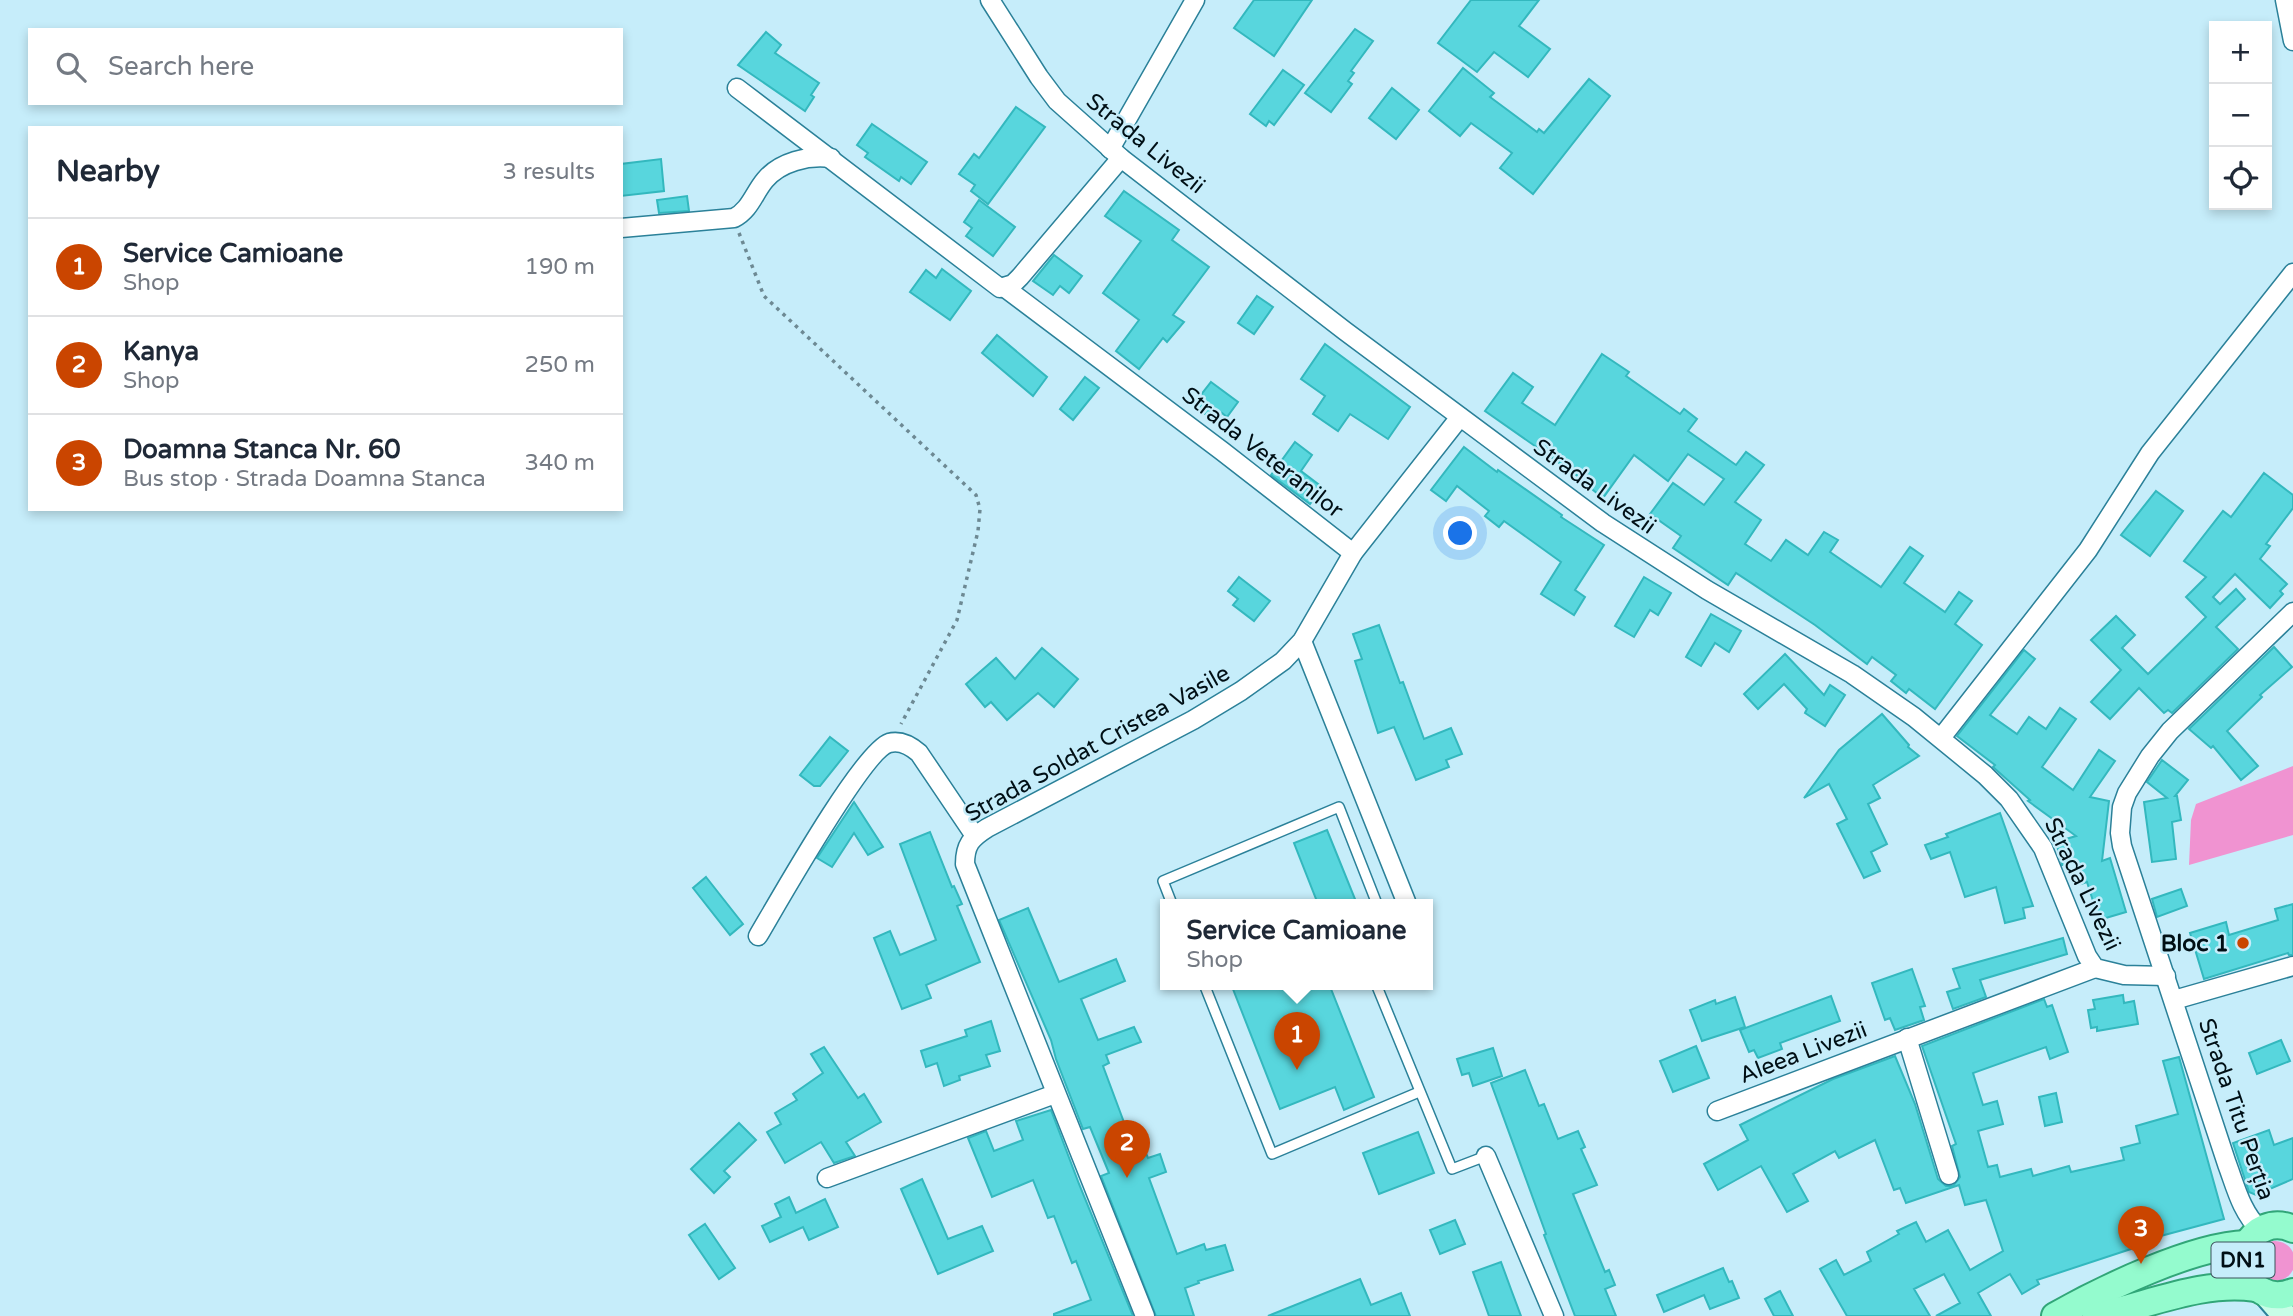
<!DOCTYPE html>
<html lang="en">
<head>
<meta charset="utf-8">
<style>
	body { margin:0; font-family:"Varela Round",sans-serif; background:#f2f2f3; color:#1f2937 }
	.controls { position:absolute; right:21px; top:21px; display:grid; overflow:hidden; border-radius:0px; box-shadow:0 4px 10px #0003 }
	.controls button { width:63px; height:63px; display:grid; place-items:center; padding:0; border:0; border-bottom:2px solid #e0e1e3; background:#fff; color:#1f2937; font:35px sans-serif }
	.you { position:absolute; left:1461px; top:534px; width:24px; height:24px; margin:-18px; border:5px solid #fff; border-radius:50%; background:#1a73e8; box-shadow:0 0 0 10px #1a73e833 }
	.badge { display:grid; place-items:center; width:46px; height:46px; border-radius:50%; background:#ca4500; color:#fff; font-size:23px; font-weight:700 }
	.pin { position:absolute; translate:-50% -58px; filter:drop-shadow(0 2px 4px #0008) }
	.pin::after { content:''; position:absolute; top:37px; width:24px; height:21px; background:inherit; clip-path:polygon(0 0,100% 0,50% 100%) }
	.popup { position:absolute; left:1160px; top:899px; width:273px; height:91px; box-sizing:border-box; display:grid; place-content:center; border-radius:0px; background:#fff; filter:drop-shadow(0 2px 5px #0005); font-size:23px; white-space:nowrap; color:#747a83 }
	.popup b { font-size:26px; color:#1f2937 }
	.popup::after { content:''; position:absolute; left:50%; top:100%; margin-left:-14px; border:14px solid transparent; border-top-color:#fff }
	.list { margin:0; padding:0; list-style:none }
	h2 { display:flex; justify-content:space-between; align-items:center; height:91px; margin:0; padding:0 28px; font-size:30px }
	h2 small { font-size:23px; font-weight:400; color:#747a83 }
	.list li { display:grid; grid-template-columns:46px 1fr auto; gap:21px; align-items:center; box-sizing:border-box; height:98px; padding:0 28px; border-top:2px solid #e0e1e3 }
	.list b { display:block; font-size:26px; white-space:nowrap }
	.list p { margin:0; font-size:23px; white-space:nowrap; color:#747a83 }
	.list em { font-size:23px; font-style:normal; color:#747a83 }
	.icon { flex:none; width:38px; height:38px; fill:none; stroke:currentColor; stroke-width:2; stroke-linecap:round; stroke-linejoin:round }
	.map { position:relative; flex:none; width:2293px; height:1316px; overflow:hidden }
	.search { position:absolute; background:#fff; box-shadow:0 4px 10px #0003; left:28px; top:28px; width:595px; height:77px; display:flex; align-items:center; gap:18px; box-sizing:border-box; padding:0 24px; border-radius:0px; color:#747a83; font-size:26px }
	.panel { position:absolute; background:#fff; box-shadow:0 4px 10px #0003; left:28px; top:126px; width:595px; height:385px; border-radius:0px }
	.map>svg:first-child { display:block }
</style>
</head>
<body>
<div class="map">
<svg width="2293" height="1316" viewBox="0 0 2293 1316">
	<rect width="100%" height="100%" fill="#c6edfa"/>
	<g fill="#f093d1">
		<polygon points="2293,766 2293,835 2189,865 2191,820 2196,804"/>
		<circle cx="2275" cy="1261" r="20"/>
	</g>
	<g fill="#58d6dd" stroke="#33b8be" stroke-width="2">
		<polygon points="1254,0 1312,0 1274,56 1234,28"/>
		<polygon points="1471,0 1539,0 1519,26 1550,49 1528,77 1494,52 1477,72 1438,43"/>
		<polygon points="1355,29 1373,41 1351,71 1354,73 1348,81 1352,84 1331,112 1305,93"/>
		<polygon points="766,32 781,45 775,53 819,83 811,95 814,97 805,111 738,65"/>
		<polygon points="1463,68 1494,93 1490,97 1537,132 1539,129 1544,133 1589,79 1610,96 1533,194 1500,168 1512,153 1471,123 1460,136 1429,111"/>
		<polygon points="1283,70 1304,85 1274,125 1269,121 1266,126 1250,114"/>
		<polygon points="1392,88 1419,110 1396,139 1369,118"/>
		<polygon points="1016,107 1045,127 988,204 971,191 975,185 959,174 974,154 979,158"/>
		<polygon points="872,124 927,162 911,184 901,177 899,181 865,157 868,153 857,145"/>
		<polygon points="661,159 664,191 621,196 621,164"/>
		<polygon points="1124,191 1179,230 1172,240 1209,267 1173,315 1184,322 1167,342 1163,338 1139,369 1116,351 1139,320 1103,293 1141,241 1105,216"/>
		<polygon points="687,196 689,211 659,213 657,200"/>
		<polygon points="979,200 1015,227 993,256 966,236 972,228 964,222"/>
		<polygon points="1054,255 1082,276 1069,293 1060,286 1053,295 1033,281"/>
		<polygon points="942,269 971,291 950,320 910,292 926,270 936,278"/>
		<polygon points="1257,296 1273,307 1254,334 1238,323"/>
		<polygon points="997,335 1047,377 1033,396 982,353"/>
		<polygon points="1325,344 1410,407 1388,439 1350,414 1338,431 1313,414 1325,396 1301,379"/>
		<polygon points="1602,354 1629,372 1626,376 1680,414 1684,409 1697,419 1688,431 1736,465 1746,452 1764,465 1735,502 1761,520 1745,544 1771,561 1786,540 1808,555 1824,532 1838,540 1830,552 1881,587 1910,547 1923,556 1904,583 1945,612 1959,592 1972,601 1955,624 1982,645 1935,709 1909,689 1906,693 1891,681 1896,675 1872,657 1867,664 1815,625 1736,573 1728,585 1673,548 1681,536 1650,514 1673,483 1704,505 1724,479 1688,454 1668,481 1634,455 1603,498 1588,486 1589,484 1485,411 1513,373 1533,387 1522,403 1555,425"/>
		<polygon points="1085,377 1099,388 1073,420 1060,409"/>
		<polygon points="1211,382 1238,402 1227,417 1222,413 1216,422 1193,405"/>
		<polygon points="1295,442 1312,455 1301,471 1322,487 1310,504 1271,475"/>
		<polygon points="1464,447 1497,472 1498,470 1562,515 1561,517 1604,545 1575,590 1585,597 1574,615 1541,594 1561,562 1504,521 1499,527 1485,516 1489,511 1457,486 1446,501 1431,490"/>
		<polygon points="2264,473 2293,495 2293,508 2266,544 2270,546 2260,559 2287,584 2280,591 2283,594 2270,608 2235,574 2213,597 2220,604 2236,589 2245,599 2216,627 2238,649 2172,713 2168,710 2164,713 2139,688 2110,719 2091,702 2121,670 2091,640 2116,616 2135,635 2122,648 2148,674 2193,630 2206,617 2186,597 2206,577 2184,561 2223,511 2231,517"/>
		<polygon points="2156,491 2183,511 2150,556 2121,535"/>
		<polygon points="1239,577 1270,601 1254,621 1233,605 1238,599 1228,591"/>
		<polygon points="1644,577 1671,593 1658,615 1650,610 1634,637 1615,626"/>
		<polygon points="1711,614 1741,631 1729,652 1715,643 1701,666 1686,657"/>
		<polygon points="1379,625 1400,683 1403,682 1424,739 1451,728 1462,754 1446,760 1449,767 1416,780 1394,727 1378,733 1355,661 1362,659 1353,634"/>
		<polygon points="2274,647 2292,667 2260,695 2262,697 2227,731 2258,766 2241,780 2213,746 2211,748 2189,729"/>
		<polygon points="1042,648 1078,679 1054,707 1038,693 1007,720 991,702 985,707 966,684 996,658 1015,679"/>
		<polygon points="2024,650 2035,659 1990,715 2017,734 2029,717 2046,729 2060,708 2076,719 2042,767 2073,790 2099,750 2115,761 2090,797 2109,801 2102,861 2110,858 2126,912 2099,920 2087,882 2081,884 2075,862 2062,865 2056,842 2076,836 2028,801 2030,800 1993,767 1995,765 1957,736"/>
		<polygon points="1785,654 1824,695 1830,685 1845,695 1825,726 1805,713 1807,709 1784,684 1758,709 1744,694"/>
		<polygon points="1882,714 1909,745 1908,747 1919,756 1873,785 1880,798 1868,804 1887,844 1871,852 1880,871 1864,878 1837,824 1847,819 1829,784 1804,798 1839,750"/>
		<polygon points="830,737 848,751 820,786 814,786 800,775"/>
		<polygon points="2162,760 2188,780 2175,796 2177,796 2181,820 2172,822 2176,859 2152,862 2144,802 2167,798 2147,782"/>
		<polygon points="854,802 883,847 868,855 854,833 832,867 817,858"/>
		<polygon points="2000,813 2033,906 2023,908 2025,918 2005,923 1996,887 1965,897 1950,852 1931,859 1925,845 1948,837 1946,834"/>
		<polygon points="1327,830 1357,904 1318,904 1294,843"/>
		<polygon points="930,832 952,887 954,886 962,904 957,906 980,962 926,985 931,998 902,1009 874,938 890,931 900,955 936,940 900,844"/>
		<polygon points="706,877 743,924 730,935 693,888"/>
		<polygon points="2181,889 2187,906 2157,917 2152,899"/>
		<polygon points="2293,904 2293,955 2289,955 2288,953 2204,979 2190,933 2226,922 2229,935 2278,920 2275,909"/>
		<polygon points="1028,908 1059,982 1116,959 1125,981 1081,999 1098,1040 1134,1027 1141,1042 1106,1055 1109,1063 1103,1066 1125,1125 1133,1122 1148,1158 1160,1154 1166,1172 1149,1178 1177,1254 1204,1244 1206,1250 1225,1245 1233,1270 1198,1281 1199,1283 1185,1288 1194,1316 1156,1316 1101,1176 1109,1173 1090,1127 1083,1129 1056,1059 1051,1040 999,920"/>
		<polygon points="2063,938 2067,954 1980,980 1986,997 1953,1009 1947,992 1960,988 1953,969"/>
		<polygon points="1912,969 1925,1006 1920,1007 1924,1020 1895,1030 1890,1018 1885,1020 1872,983"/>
		<polygon points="1231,984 1329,984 1374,1097 1344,1110 1335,1087 1280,1109"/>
		<polygon points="2123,995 2124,1003 2134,1001 2138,1024 2097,1031 2097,1027 2091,1028 2088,1010 2095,1009 2093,1000"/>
		<polygon points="1831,996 1840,1021 1780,1043 1782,1049 1758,1058 1754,1050 1749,1052 1740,1030"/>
		<polygon points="1735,997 1745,1027 1702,1041 1690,1010 1715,1000 1716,1004"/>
		<polygon points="2044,999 2047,1007 2052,1005 2068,1052 2050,1059 2046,1047 1973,1073 1983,1105 1997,1101 2003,1124 1978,1131 1988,1167 1997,1165 2000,1177 2031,1169 2033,1176 2069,1166 2071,1172 2124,1160 2121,1148 2140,1143 2136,1126 2178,1114 2163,1061 2179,1057 2224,1219 2142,1241 2143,1245 2037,1280 2039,1284 2022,1294 2010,1274 1978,1293 1991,1316 1936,1316 1960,1303 1944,1274 1914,1289 1930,1316 1847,1316 1820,1269 1836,1260 1844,1275 1871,1261 1867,1252 1899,1234 1897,1231 1916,1222 1926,1242 1948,1230 1970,1270 2003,1251 1986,1200 1965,1205 1959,1185 1906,1203 1900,1188 1894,1190 1875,1140 1839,1158 1835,1151 1793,1174 1808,1201 1787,1212 1761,1166 1718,1190 1704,1164 1748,1140 1740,1125 1833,1079 1895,1056 1915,1104 1938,1179 1946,1186 1953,1186 1960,1177 1952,1146 1956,1144 1922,1046"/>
		<polygon points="991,1021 1000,1051 986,1055 990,1066 959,1076 960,1080 944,1086 937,1063 926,1067 921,1051 967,1036 965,1030"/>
		<polygon points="2281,1040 2290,1061 2257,1074 2249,1053"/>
		<polygon points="1696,1046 1709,1078 1673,1092 1660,1061"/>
		<polygon points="824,1047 858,1098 864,1094 881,1122 846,1142 855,1156 834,1163 821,1142 785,1163 767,1132 781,1124 775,1113 797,1100 793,1094 823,1073 811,1054"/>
		<polygon points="1493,1048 1502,1076 1473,1086 1469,1073 1462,1075 1457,1059"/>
		<polygon points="1525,1070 1539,1106 1544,1104 1558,1139 1578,1131 1585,1147 1581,1149 1597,1185 1573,1194 1605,1272 1609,1270 1615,1285 1605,1289 1616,1316 1575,1316 1544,1235 1546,1234 1491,1083"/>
		<polygon points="2056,1093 2062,1122 2045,1126 2039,1097"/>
		<polygon points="1051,1110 1079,1184 1133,1316 1054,1316 1054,1314 1091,1300 1076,1261 1072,1263 1054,1216 1048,1218 1033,1180 992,1197 968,1138 986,1131 994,1151 1023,1140 1016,1121"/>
		<polygon points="739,1123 756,1140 724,1171 730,1177 714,1193 691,1169"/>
		<polygon points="2269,1130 2274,1145 2293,1138 2293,1179 2256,1195 2249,1192 2233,1143"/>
		<polygon points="1418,1132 1434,1173 1379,1194 1363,1153"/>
		<polygon points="922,1179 948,1239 982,1226 993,1251 938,1274 901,1189"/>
		<polygon points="789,1197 796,1213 825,1199 838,1227 809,1240 803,1227 770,1242 762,1226 781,1217 775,1204"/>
		<polygon points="1455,1220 1465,1244 1440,1254 1430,1230"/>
		<polygon points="705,1224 735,1268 719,1279 689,1235"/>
		<polygon points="1501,1262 1512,1292 1521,1316 1489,1316 1484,1302 1473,1272"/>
		<polygon points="1723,1268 1729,1282 1732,1281 1739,1298 1710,1309 1704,1295 1664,1312 1657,1295"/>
		<polygon points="1360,1279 1371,1305 1401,1293 1410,1316 1268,1316"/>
		<polygon points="1780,1291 1793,1316 1774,1316 1765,1299"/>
	</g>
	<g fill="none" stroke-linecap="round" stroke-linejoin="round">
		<g stroke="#2b8199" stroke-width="12">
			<g id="lane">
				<polyline points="1172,904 1163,881 1339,807 1377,904"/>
				<polyline points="1204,984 1272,1154 1419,1092"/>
				<polyline points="1376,984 1452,1169 1486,1156"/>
			</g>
		</g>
		<g stroke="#2b8199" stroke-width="21">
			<g id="street">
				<polyline points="990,0 1039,77 1057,101 1121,158 1345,331 1603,523 1707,590 1852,674 1914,717 1985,775 2009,799 2043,848 2087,956 2095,968 2124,975 2166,976"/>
				<polyline points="2285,0 2293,41"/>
				<polyline points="737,88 1000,288 1013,284 1020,277 1121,158"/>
				<polyline points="1110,149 1195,0"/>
				<path d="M621,228L734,218C750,210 754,193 765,180C780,162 808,155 831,158"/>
				<polyline points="1004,287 1222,451 1353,553"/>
				<polyline points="1302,641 1407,904"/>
				<polyline points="1941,738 2088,550 2150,453 2293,273"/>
				<path d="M758,936C777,904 863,751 889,743C900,740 911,746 919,753L975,836"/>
				<polyline points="2174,1000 2293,966"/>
				<polyline points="1907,1038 1949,1175"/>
				<polyline points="1717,1111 2095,968"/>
				<polyline points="1486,1156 1554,1316"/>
				<polyline points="827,1178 1055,1094"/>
				<path d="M2260,1230C2241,1211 2236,1188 2227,1164L2122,846L2120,833L2122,807L2127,793L2150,756L2170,731L2293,612"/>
				<path d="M1145,1316L965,864C965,845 971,838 987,828L1193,720L1241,691L1283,661L1302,641L1353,553L1460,417"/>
			</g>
		</g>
		<g stroke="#2b8199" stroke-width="28">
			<polyline id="secondary" points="2266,1294 2285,1316"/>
		</g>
		<g stroke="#31a678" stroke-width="30">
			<g id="primary">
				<path d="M2293,1229C2252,1210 2222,1270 2262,1291C2272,1297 2283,1296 2293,1292"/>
				<path d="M2055,1316C2103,1289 2192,1246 2246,1244"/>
				<path d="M2096,1316C2147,1306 2202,1280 2255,1288"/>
			</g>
		</g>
		<polyline stroke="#6d8993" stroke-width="3.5" stroke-dasharray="3.5 5" stroke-linecap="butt" points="739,233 764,296 976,495 980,509 978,531 957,620 901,724"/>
		<use href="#lane" stroke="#fff" stroke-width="9"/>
		<use href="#street" stroke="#fff" stroke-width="18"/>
		<use href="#secondary" stroke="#c9fde7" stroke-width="24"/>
		<use href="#primary" stroke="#94fbce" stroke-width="26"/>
	</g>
	<circle fill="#ca4500" stroke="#c6edfa" stroke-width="2.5" cx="2243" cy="943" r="7"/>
	<g text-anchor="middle" stroke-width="5" stroke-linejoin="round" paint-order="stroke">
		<rect fill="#c6edfa" stroke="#3b525a" stroke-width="2" x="2211.5" y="1242.5" width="63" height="35" rx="5"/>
		<g font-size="21" font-weight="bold" fill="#000f15">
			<text x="2243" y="1267">DN1</text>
		</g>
		<g font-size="23" fill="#000f15" stroke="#c6edfa">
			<text transform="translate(1146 143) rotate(39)" y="8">Strada Livezii</text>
			<text transform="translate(1263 452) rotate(38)" y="8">Strada Veteranilor</text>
			<text transform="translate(1595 486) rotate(36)" y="8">Strada Livezii</text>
			<text transform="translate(1097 743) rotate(-29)" y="8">Strada Soldat Cristea Vasile</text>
			<text transform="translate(2083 884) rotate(64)" y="8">Strada Livezii</text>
			<text transform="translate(1803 1052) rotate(-21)" y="8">Aleea Livezii</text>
			<text transform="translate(2237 1109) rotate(71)" y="8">Strada Titu Perția</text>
		</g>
		<g font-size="23" font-weight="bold" fill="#000f15" stroke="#c6edfa" text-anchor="end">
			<text x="2229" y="951">Bloc 1</text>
		</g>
	</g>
</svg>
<div class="controls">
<button>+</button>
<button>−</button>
<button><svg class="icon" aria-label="locate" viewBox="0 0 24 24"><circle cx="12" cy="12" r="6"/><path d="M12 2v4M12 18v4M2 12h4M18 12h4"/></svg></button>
</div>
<div class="you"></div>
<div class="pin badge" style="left:1297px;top:1070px">1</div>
<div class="popup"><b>Service Camioane</b>Shop</div>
<div class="pin badge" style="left:1127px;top:1178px">2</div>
<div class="pin badge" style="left:2141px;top:1264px">3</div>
<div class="search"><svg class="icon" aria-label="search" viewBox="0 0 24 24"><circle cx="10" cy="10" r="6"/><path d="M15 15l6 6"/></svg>Search here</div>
<section class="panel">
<h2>Nearby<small>3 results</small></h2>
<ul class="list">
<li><span class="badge">1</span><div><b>Service Camioane</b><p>Shop</p></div><em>190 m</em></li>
<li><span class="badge">2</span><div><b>Kanya</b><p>Shop</p></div><em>250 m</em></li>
<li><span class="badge">3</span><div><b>Doamna Stanca Nr. 60</b><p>Bus stop · Strada Doamna Stanca</p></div><em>340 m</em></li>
</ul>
</section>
</div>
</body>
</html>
